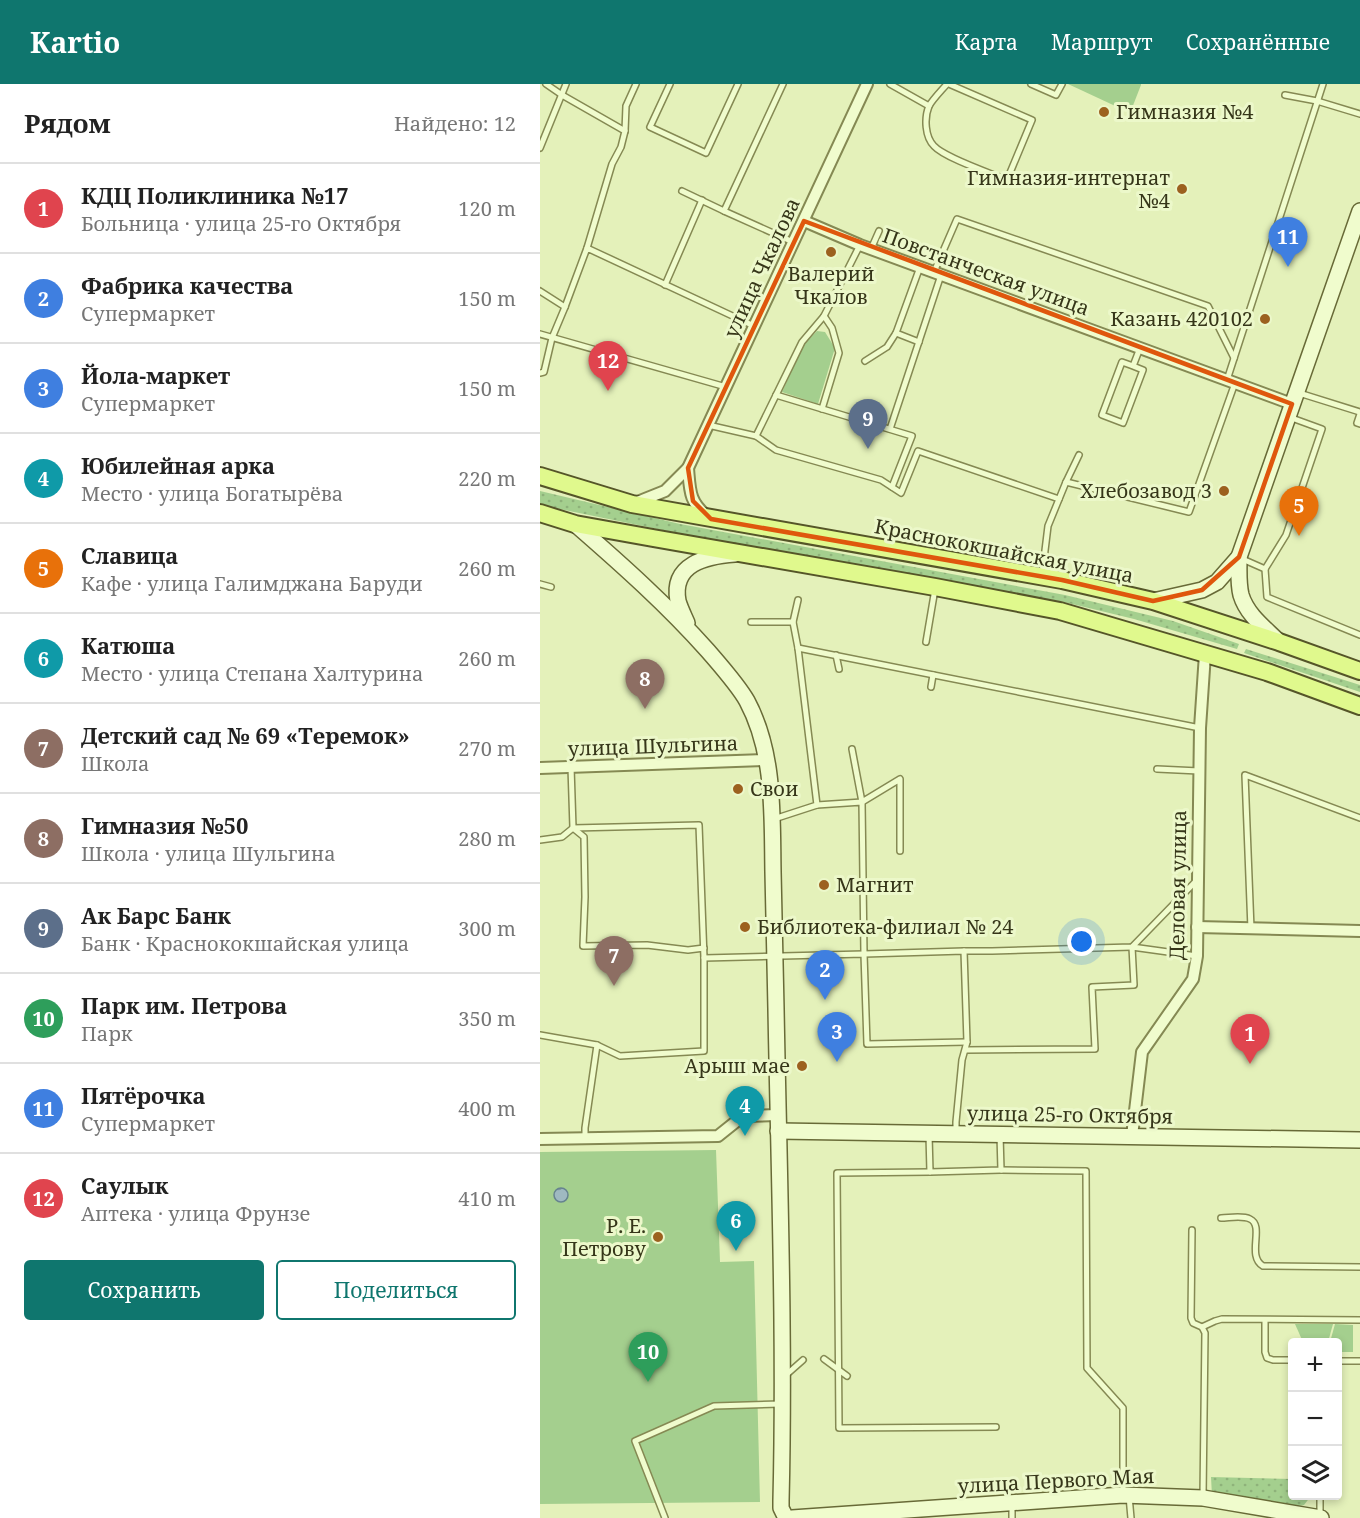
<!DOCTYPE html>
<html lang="ru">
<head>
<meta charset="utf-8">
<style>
	body { margin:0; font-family:"Noto Serif",serif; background:#f6f6f6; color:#222 }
	.controls { position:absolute; right:18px; bottom:18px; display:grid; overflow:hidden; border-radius:6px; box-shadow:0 3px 9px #0003 }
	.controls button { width:54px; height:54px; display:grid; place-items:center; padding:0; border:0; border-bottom:2px solid #e0e0e0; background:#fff; color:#222; font:30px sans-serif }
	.you { position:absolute; left:542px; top:858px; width:21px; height:21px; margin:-15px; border:4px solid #fff; border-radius:50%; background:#1a73e8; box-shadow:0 0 0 9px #1a73e833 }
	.badge { display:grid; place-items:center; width:39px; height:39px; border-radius:50%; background:#0f766e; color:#fff; font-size:20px; font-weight:700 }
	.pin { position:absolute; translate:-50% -50px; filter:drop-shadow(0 2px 3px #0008) }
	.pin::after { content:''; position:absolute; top:32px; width:21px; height:18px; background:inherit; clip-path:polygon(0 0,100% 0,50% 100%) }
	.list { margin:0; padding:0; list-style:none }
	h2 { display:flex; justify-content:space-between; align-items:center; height:78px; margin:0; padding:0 24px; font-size:26px }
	h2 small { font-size:20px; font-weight:400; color:#767676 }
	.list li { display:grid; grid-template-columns:39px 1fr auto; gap:18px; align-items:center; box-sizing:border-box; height:90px; padding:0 24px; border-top:2px solid #e0e0e0 }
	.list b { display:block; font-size:22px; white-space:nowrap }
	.list p { margin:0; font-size:20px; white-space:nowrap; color:#767676 }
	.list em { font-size:20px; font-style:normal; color:#767676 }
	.actions { display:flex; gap:12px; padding:18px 24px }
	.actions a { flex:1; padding:14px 0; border:2px solid #0f766e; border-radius:6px; text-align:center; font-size:21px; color:#0f766e }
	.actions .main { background:#0f766e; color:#fff }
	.icon { flex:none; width:33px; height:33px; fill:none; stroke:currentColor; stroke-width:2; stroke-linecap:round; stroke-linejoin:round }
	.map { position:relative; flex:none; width:820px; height:1434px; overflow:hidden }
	header { display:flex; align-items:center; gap:36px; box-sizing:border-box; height:84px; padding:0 30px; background:#0f766e; color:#fff }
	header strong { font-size:28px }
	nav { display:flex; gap:33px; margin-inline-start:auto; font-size:21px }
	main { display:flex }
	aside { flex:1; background:#fff }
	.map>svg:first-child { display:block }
</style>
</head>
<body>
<header>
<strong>Kartio</strong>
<nav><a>Карта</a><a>Маршрут</a><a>Сохранённые</a></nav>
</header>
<main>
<aside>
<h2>Рядом<small>Найдено: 12</small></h2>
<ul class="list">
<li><span class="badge" style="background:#e0444e">1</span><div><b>КДЦ Поликлиника №17</b><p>Больница · улица 25-го Октября</p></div><em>120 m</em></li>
<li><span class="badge" style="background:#3f7fe0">2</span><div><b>Фабрика качества</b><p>Супермаркет</p></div><em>150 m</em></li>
<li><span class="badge" style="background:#3f7fe0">3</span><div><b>Йола-маркет</b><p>Супермаркет</p></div><em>150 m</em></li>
<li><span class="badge" style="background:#0f9aa8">4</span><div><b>Юбилейная арка</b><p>Место · улица Богатырёва</p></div><em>220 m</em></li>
<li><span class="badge" style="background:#e8710a">5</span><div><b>Славица</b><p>Кафе · улица Галимджана Баруди</p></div><em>260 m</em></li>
<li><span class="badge" style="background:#0f9aa8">6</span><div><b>Катюша</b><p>Место · улица Степана Халтурина</p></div><em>260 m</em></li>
<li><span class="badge" style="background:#8d6e63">7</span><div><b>Детский сад № 69 «Теремок»</b><p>Школа</p></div><em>270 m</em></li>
<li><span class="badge" style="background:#8d6e63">8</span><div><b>Гимназия №50</b><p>Школа · улица Шульгина</p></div><em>280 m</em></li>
<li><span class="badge" style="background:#5c6f8a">9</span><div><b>Ак Барс Банк</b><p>Банк · Краснококшайская улица</p></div><em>300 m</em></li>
<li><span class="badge" style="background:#2e9e5b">10</span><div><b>Парк им. Петрова</b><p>Парк</p></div><em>350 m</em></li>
<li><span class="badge" style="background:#3f7fe0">11</span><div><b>Пятёрочка</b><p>Супермаркет</p></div><em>400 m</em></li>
<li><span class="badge" style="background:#e0444e">12</span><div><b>Саулык</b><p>Аптека · улица Фрунзе</p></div><em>410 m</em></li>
</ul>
<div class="actions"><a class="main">Сохранить</a><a>Поделиться</a></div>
</aside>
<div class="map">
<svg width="820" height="1434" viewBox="0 0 820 1434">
	<defs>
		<pattern id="grass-dots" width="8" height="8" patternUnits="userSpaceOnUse" patternTransform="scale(1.5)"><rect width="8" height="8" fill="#a4cf8e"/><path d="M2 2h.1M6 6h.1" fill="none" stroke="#8eb27a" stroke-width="1.8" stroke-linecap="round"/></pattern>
		<pattern id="water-waves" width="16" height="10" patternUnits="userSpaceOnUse" patternTransform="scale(1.5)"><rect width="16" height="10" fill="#9fb9c1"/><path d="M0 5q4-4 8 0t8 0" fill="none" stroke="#82979c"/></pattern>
	</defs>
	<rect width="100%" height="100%" fill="#e4f1ba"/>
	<g fill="url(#grass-dots)">
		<polygon points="0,407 140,440 525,511 633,537 699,560 697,565 594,535 524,518 137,449 0,421"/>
		<polygon points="706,565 820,601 820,608 704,569"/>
		<polygon points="671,1393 752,1395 752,1412 771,1412 764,1421 751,1423 672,1412"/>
	</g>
	<g fill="#a4cf8e">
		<polygon points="528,0 601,0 601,1 592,24 586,27"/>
		<polygon points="277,247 285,248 295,264 278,320 242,308 264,260"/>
		<polygon points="176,1066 180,1178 214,1177 220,1418 0,1420 0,1068"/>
		<polygon points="755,1240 793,1240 788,1258 763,1258"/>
		<polygon points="795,1240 813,1241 813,1268 798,1268 798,1258 790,1258"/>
	</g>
	<circle fill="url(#water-waves)" stroke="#66838f" stroke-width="1.5" cx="21" cy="1111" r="7"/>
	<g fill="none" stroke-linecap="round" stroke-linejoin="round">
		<g stroke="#858953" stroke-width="8">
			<g id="lane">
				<polyline points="6,0 22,11 85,47 81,63 72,80 47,164"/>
				<polyline points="130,0 110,43 166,69 198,0"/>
				<polyline points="243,0 184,127 253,158"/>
				<polyline points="350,0 389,22"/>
				<path d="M407,0C401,7 393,15 389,22C384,34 385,53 394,62C405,74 450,89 467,96L492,36L409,0"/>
				<polyline points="491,0 516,11 522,0"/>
				<polyline points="745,11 777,17 820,30"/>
				<polyline points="85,47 86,22 96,0"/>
				<polyline points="0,64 26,0"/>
				<polyline points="142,107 184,127"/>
				<polyline points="331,165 339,147"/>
				<polyline points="394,188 417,135 668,222 694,274"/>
				<polyline points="125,201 162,116"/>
				<polyline points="0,207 25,223"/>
				<polyline points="0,250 186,303"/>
				<polyline points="379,258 356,249 380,183"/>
				<polyline points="325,277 347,263 356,249"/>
				<polyline points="593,282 603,286 583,339 562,331 582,278 593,282 600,264"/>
				<polyline points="0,289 4,288 12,254 25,223 47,164 214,242"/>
				<polyline points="687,296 783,0"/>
				<polyline points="759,309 820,328"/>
				<polyline points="236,311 372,352 352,403"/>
				<polyline points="282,325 299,269 292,244 284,232"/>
				<polyline points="820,330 817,339 820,340"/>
				<polyline points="168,341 216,352 262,258 284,232 320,161"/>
				<polyline points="350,345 401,191"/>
				<polyline points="216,352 236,366 341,396 361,409 378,367 519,415"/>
				<polyline points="539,371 526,398 649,428 695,299"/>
				<polyline points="700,474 725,485 727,513 820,551"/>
				<polyline points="725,485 746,451 782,345 749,333"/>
				<polyline points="502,491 508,442 526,398"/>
				<polyline points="0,500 11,503"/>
				<polyline points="211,538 253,538"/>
				<polyline points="386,558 395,505"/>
				<polyline points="258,564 660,644"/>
				<polyline points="296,571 299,585"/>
				<polyline points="391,603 393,591"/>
				<polyline points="312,665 322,718 360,695 360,767"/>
				<polyline points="31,683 33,744 159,741 164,874 324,870 327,960 427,958"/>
				<polyline points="617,685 659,687"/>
				<polyline points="277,721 322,718 324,870 424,867 427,958 422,976 416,1038 416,1049"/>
				<polyline points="234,735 277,721 258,564 253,538 258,516"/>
				<polyline points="0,756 22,753 33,744 44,753 45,813 43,862 107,861 148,866 164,864"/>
				<polyline points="711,845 705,691 820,734"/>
				<polyline points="424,867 452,867 592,863 657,796"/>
				<polyline points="0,951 57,961 80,972 164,967 164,874"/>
				<polyline points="426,966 555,965 552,903 594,901 592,863 657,872"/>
				<polyline points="389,1051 390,1088 461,1086 460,1051"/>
				<polyline points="45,1055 45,1044 57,961"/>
				<polyline points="461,1086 546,1087 547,1284 583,1324 583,1410"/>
				<polyline points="390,1088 297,1089 299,1344 456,1343"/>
				<path d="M681,1134C689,1134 702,1131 710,1135C725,1142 706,1172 723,1182L820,1183"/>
				<polyline points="652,1146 651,1234 653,1239 662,1243 665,1249 663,1412"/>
				<polyline points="725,1236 725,1268 727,1274 733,1276 752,1276"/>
				<polyline points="662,1243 675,1237 682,1235 820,1236"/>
				<polyline points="284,1275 307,1292"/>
				<polyline points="798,1277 820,1277"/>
				<polyline points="246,1291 263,1276"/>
				<polyline points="589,1412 591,1434"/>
				<polyline points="780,1431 780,1412"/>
				<polyline points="125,1434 95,1357 174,1322 240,1320"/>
				<polyline points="472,1434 472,1421"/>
			</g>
		</g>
		<g stroke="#858953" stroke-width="14">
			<g id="street">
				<polyline points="264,137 320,161 752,320"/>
				<path d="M148,384C150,407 149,418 168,433"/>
				<polyline points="95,419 125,407 148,384 327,0"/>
				<polyline points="0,684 227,676"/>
				<polyline points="657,843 820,847"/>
				<polyline points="592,1052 602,968 653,895 657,872 660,644 665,570"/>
				<polyline points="0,1055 178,1052 203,1032 238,1031"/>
			</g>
		</g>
		<g stroke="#686a37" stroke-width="18">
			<g id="secondary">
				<path d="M35,440C81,480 127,521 168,567C180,581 198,601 207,617C235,669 232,731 233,788C234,834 235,880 236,925C239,1089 245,1253 241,1417V1424L246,1434"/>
				<polyline points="613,517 662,506 677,498 699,473"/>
				<path d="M147,539C144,532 140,524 138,517C131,480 166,472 195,470"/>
				<path d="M739,558C725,544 707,531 701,511C698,499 699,486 699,473L820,127"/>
				<polyline points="238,1047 820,1056"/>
				<polyline points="252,1434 583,1411 663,1414 781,1434"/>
			</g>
		</g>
		<g stroke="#555528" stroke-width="20">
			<g id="primary">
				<polyline points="0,392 92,420 522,496 613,517 739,558 820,587"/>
				<polyline points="0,429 35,440 113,454 395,503 520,527 727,588 820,622"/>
			</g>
		</g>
		<use href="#lane" stroke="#f0fccd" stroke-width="5"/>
		<use href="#street" stroke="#f0fccd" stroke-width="10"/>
		<use href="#secondary" stroke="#f0fccd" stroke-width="15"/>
		<use href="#primary" stroke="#e0f98d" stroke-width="16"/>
	</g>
	<path fill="none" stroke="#df570d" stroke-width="4.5" stroke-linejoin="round" d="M264,137L752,320L699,473L662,506L613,517L522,496L171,435L153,417L148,384Z"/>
	<g fill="#9c611f" stroke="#ecf8ca" stroke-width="2">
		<circle cx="564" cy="28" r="6"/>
		<circle cx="642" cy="105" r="6"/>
		<circle cx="291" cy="168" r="6"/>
		<circle cx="725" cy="235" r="6"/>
		<circle cx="684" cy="407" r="6"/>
		<circle cx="198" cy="705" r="6"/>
		<circle cx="284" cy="801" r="6"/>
		<circle cx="205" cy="843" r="6"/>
		<circle cx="262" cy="982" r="6"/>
		<circle cx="118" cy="1153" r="6"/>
	</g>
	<g text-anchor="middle" stroke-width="6" stroke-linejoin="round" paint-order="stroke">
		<g font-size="20" fill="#363619" stroke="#ecf8ca" text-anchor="end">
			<text x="576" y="35" text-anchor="start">Гимназия №4</text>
			<text x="630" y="101">Гимназия-интернат<tspan x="630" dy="23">№4</tspan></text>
			<text x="291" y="197" text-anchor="middle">Валерий<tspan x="291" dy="23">Чкалов</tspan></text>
			<text x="713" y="242">Казань 420102</text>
			<text x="672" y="414">Хлебозавод 3</text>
			<text x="210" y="712" text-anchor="start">Свои</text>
			<text x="296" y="808" text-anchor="start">Магнит</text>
			<text x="217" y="850" text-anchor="start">Библиотека-филиал № 24</text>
			<text x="250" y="989">Арыш мае</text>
			<text x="106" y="1149">Р. Е.<tspan x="106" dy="23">Петрову</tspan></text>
		</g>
		<g font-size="20" fill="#363619" stroke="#ecf8ca">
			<text transform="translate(222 184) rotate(-65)" y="7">улица Чкалова</text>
			<text transform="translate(446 188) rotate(20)" y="7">Повстанческая улица</text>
			<text transform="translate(464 467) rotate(11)" y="7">Краснококшайская улица</text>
			<text transform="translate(113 662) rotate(-2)" y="7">улица Шульгина</text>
			<text transform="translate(638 801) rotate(-89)" y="7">Деловая улица</text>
			<text transform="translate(530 1031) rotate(1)" y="7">улица 25-го Октября</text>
			<text transform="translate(516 1397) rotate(-3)" y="7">улица Первого Мая</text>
		</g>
	</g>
</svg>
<div class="controls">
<button>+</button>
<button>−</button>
<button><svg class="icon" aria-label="layers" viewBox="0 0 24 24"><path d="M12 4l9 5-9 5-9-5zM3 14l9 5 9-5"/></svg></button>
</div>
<div class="you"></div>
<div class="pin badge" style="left:710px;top:980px;background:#e0444e">1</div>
<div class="pin badge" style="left:285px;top:916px;background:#3f7fe0">2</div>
<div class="pin badge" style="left:297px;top:978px;background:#3f7fe0">3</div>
<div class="pin badge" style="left:205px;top:1052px;background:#0f9aa8">4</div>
<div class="pin badge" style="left:759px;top:452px;background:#e8710a">5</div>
<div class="pin badge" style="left:196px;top:1167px;background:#0f9aa8">6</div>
<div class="pin badge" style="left:74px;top:902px;background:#8d6e63">7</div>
<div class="pin badge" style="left:105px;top:625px;background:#8d6e63">8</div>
<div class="pin badge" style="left:328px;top:365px;background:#5c6f8a">9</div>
<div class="pin badge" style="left:108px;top:1298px;background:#2e9e5b">10</div>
<div class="pin badge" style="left:748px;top:183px;background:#3f7fe0">11</div>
<div class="pin badge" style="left:68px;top:307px;background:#e0444e">12</div>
</div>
</main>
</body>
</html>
